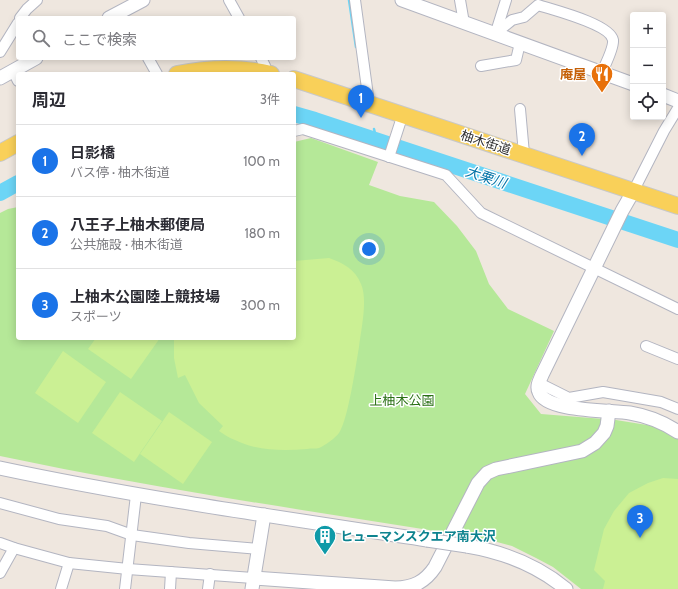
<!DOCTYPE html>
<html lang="ja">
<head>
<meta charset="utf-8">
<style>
	body { margin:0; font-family:Cabin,"Noto Sans JP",sans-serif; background:#f7f7f7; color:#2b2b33 }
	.controls { position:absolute; right:12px; top:12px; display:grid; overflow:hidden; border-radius:4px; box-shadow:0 2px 10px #0003 }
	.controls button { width:36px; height:36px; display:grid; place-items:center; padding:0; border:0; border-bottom:1px solid #e1e1e2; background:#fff; color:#2b2b33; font:20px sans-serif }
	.you { position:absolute; left:369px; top:249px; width:14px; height:14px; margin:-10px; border:3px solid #fff; border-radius:50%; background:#1a73e8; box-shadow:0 0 0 6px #1a73e833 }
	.badge { display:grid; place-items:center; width:26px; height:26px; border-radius:50%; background:#1a73e8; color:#fff; font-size:13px; font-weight:700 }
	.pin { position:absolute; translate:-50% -33px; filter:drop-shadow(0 1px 2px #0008) }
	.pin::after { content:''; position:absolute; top:21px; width:14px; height:12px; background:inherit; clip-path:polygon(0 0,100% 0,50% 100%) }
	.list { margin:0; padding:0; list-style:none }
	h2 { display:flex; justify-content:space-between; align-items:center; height:52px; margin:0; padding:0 16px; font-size:17px }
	h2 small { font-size:13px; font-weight:400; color:#7c7c81 }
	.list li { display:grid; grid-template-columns:26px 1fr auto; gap:12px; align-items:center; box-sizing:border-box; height:72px; padding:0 16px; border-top:1px solid #e1e1e2 }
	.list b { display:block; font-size:15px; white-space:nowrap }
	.list p { margin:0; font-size:13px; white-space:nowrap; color:#7c7c81 }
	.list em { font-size:13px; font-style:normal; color:#7c7c81 }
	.icon { flex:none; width:22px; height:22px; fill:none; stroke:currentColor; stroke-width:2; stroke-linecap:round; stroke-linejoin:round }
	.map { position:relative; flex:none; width:678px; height:589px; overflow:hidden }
	.search { position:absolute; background:#fff; box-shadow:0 2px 10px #0003; left:16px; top:16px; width:280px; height:44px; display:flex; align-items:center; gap:10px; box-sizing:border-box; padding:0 14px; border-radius:4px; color:#7c7c81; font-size:15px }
	.panel { position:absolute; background:#fff; box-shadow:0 2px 10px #0003; left:16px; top:72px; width:280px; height:268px; border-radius:4px }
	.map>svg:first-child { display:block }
</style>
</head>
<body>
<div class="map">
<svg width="678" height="589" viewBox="0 0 678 589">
	<rect width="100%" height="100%" fill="#efe7df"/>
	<path fill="#b5e898" d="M311,138L378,162L369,185L400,196L434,202L457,226L476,251L489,284L508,309L554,331L525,394L541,414L616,420L678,430V589H581L553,567L536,558L512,546L486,539C324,513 161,490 0,456V213L8,209L18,207V338H294V142Z"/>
	<g fill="#cbf094">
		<path d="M329,258C343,263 355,269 361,284C368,300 361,329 359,347C356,364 348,420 339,433C335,438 326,445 319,448C316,449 311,448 307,449C283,451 257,451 235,440C229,438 224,434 219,431L223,426L199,403L185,375L178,378L174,358V338H294V261Z"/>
		<polygon points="96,338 160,338 131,379 88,349"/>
		<polygon points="63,351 106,382 78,423 35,393"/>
		<polygon points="120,392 162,421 134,462 92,433"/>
		<polygon points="169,412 212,442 183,484 140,454"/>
		<polygon points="663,478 678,479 678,589 603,589 605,581 594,570 604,529 614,511 629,493 648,483"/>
	</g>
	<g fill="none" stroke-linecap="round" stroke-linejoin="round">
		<g stroke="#6cd5f6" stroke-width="2.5">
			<polyline points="349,0 356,47"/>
			<polyline points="374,129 377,141"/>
		</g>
		<g stroke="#6cd5f6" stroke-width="16">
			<polyline points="294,114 315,120 678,240"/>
			<polyline points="0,193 18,183"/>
		</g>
		<g stroke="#b3b5c1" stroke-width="12">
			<g id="minor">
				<polyline points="229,0 239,18"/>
				<polyline points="355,0 369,103"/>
				<polyline points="460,0 464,23"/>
				<polyline points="20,18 27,9 37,0"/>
				<polyline points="496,32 506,0"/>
				<path d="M495,34L512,20L524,17L538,5C553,10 610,24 613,40C614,48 605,65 602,72"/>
				<polyline points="0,52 18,23"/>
				<polyline points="148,58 157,74"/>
				<polyline points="261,58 265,66 265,73"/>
				<polyline points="481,66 516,60 520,43"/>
				<polyline points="13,71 18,81"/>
				<polyline points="520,109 524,154"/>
				<polyline points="294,131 303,129 446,175 481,213 678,309"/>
				<polyline points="389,157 403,114"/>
				<polyline points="634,190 664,131 678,108"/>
				<polyline points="646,346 678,359"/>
				<polyline points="539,383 569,398 603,392 661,402 678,409"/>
				<polyline points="0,503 59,519 107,526 132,535 189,543 259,549"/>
				<polyline points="0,543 14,548 69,563 128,569 253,578"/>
				<polyline points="0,573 14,548"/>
				<polyline points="61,589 69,563"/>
				<polyline points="125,589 136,495"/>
				<polyline points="170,589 171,572"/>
				<polyline points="208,589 210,574"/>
			</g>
		</g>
		<g stroke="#b3b5c1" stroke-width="15">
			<g id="tertiary">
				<polyline points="402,0 633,84"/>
				<polyline points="109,18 143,0"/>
				<polyline points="0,78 36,58"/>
				<polyline points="663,95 678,101"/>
				<path d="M634,190L622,211L542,375C540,380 536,386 539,392C546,412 610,410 630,413C648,416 663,422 678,432"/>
				<path d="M0,468C141,498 284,518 427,540"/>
				<path d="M467,546C503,552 537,565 566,589"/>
				<path d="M253,578L395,588C413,588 425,582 435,567L478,483L487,473L496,469L582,451L595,443L604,433L607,426L609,411"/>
				<polyline points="252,589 264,515"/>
			</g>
		</g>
		<g stroke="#c8c8c8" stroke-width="18">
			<g id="primary">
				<path d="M177,74C208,68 241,67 271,74"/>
				<polyline points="294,79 678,206"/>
				<polyline points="0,153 18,143"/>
			</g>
		</g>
		<use href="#minor" stroke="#fff" stroke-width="10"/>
		<use href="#tertiary" stroke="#fff" stroke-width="13"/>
		<use href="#primary" stroke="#f9d059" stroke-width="16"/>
		<g stroke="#b3b5c1" stroke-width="15" stroke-linecap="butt">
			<polyline id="tertiary-bridge" points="427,540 467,546"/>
		</g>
		<use href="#tertiary-bridge" stroke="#fff" stroke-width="13"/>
	</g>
	<defs>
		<g id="restaurant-pin" transform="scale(1.15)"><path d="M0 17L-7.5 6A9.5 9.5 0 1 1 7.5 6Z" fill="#e8710a" stroke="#fff"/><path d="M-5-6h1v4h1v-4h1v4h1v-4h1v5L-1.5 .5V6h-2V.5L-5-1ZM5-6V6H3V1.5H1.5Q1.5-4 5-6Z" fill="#fff"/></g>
		<g id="building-pin" transform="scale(1.15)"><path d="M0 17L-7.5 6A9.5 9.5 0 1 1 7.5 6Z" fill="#0f9aa8" stroke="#fff"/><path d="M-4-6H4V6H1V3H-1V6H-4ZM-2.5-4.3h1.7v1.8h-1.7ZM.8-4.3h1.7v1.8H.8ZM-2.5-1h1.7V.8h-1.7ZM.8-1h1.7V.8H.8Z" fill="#fff"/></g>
	</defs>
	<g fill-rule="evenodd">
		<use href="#restaurant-pin" x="602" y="74"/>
		<use href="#building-pin" x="325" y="536"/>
	</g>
	<g text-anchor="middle" stroke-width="3" stroke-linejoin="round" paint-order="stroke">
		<g font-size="13" font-weight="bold" fill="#c56008" stroke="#fff" text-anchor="end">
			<text x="586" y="79">庵屋</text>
		</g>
		<g font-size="13" fill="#2d2d2d" stroke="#fff">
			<text transform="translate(486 142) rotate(18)" y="5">柚木街道</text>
		</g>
		<g font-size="13" fill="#2b7016" stroke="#fff">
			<text x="402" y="405">上柚木公園</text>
		</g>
		<g font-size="13" font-weight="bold" fill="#0d838f" stroke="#fff" text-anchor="start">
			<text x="340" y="541">ヒューマンスクエア南大沢</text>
		</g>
		<g font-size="14" font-style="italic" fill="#0574a8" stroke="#fff">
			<text transform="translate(486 177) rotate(18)" y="5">大栗川</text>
		</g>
	</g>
</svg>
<div class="controls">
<button>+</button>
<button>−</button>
<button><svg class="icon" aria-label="locate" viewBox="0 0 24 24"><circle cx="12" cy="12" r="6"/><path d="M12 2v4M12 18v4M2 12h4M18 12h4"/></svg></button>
</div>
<div class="you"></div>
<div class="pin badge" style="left:361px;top:118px">1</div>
<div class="pin badge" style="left:582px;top:156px">2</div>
<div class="pin badge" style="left:640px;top:538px">3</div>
<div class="search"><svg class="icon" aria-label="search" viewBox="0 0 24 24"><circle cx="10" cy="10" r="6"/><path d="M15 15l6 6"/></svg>ここで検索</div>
<section class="panel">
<h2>周辺<small>3件</small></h2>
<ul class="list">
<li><span class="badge">1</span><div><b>日影橋</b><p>バス停 · 柚木街道</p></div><em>100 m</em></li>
<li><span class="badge">2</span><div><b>八王子上柚木郵便局</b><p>公共施設 · 柚木街道</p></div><em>180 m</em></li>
<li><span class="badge">3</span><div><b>上柚木公園陸上競技場</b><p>スポーツ</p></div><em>300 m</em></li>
</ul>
</section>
</div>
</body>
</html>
